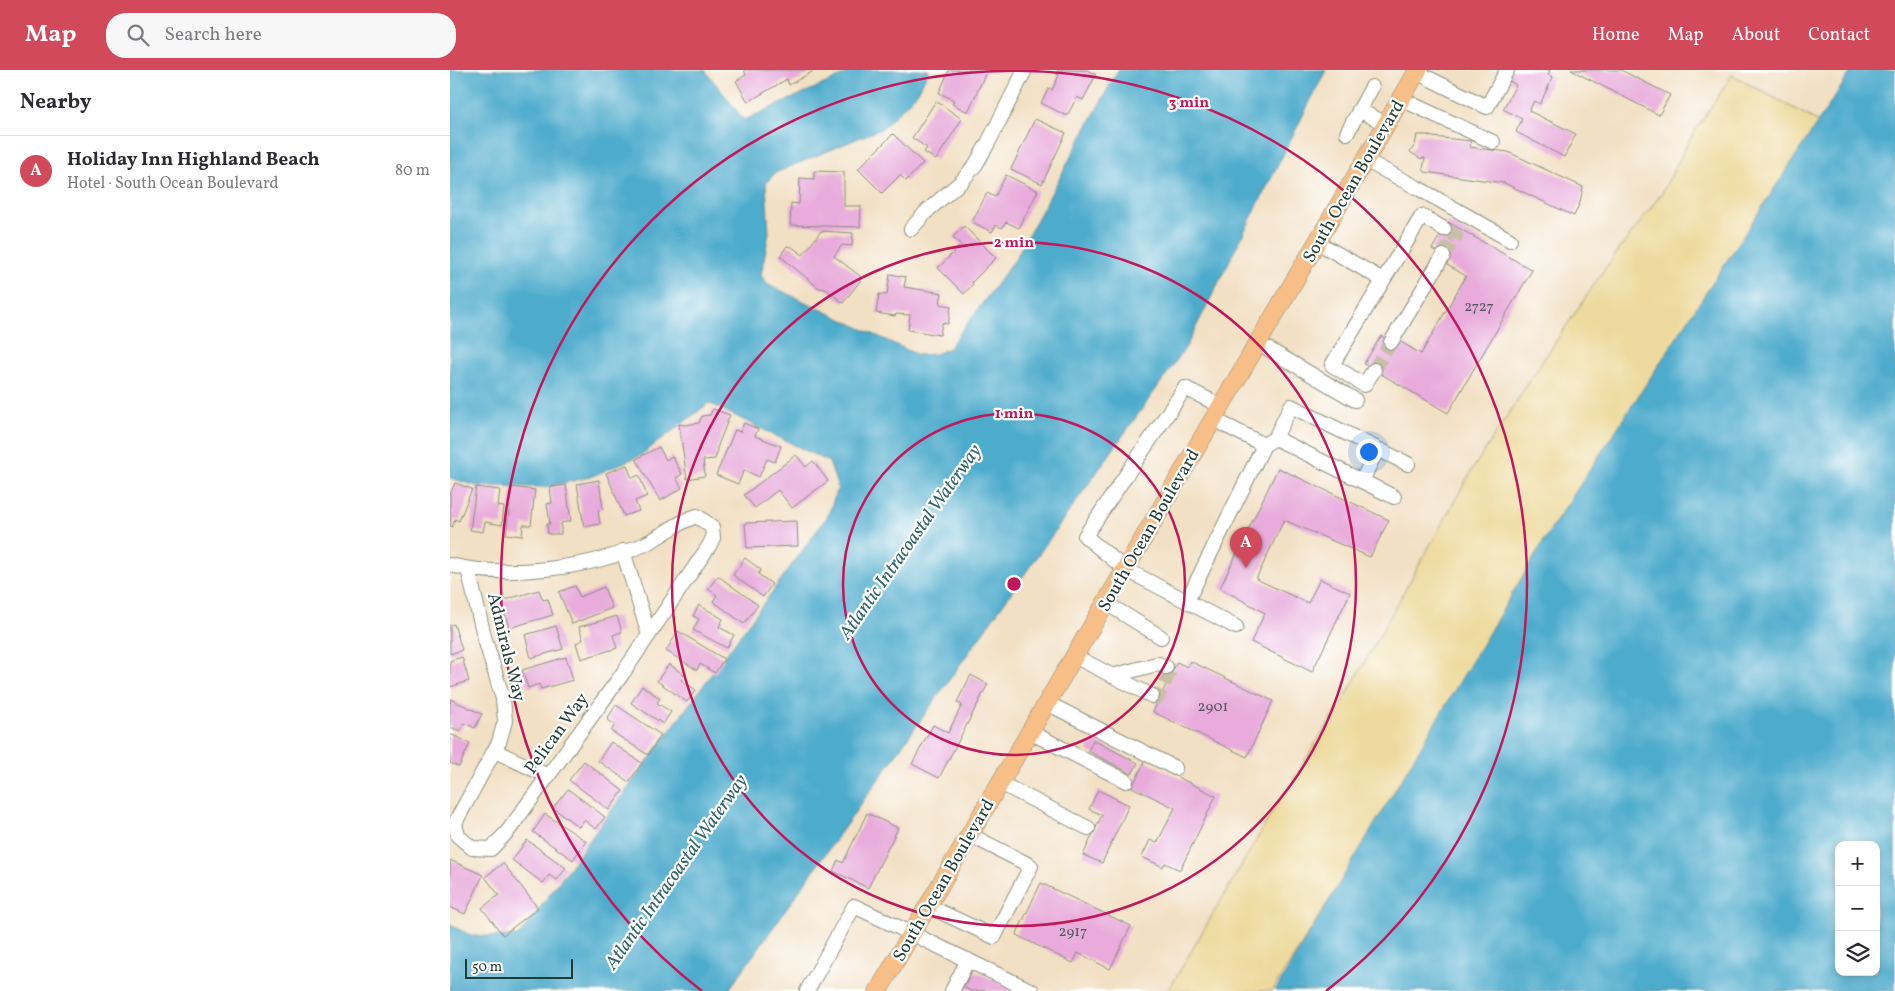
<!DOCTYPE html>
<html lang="en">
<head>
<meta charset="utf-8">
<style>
	body { margin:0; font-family:Vollkorn,serif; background:#f7f7f7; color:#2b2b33 }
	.controls { position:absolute; right:15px; bottom:15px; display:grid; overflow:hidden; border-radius:10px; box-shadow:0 2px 8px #0003 }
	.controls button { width:45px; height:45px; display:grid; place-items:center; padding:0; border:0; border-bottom:1px solid #e1e1e2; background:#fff; color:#2b2b33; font:25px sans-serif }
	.scale { position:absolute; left:15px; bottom:12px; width:108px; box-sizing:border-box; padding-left:5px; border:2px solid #1f3d34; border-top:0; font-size:14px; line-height:18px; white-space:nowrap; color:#1f3d34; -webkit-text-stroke:4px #fff; paint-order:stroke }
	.you { position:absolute; left:918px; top:381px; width:18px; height:18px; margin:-12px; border:4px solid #fff; border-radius:50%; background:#1a73e8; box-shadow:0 0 0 8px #1a73e833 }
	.badge { display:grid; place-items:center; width:32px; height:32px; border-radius:50%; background:#d1495b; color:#fff; font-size:16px; font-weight:700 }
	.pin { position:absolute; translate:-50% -41px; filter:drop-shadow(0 1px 2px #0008) }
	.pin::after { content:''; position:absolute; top:26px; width:18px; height:15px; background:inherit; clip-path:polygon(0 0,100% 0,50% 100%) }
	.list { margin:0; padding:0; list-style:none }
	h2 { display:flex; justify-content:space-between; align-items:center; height:65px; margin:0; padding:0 20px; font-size:21px }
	h2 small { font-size:16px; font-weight:400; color:#7c7c81 }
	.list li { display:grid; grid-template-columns:32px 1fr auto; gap:15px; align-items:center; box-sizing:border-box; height:70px; padding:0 20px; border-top:1px solid #e1e1e2 }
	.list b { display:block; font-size:19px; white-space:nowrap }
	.list p { margin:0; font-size:16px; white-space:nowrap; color:#7c7c81 }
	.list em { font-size:16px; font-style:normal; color:#7c7c81 }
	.icon { flex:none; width:28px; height:28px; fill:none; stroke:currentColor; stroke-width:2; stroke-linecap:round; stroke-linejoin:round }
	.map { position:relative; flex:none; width:1445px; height:921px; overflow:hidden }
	header { display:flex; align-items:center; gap:30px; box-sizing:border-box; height:70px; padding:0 25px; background:#d1495b; color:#fff }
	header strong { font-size:24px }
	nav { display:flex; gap:28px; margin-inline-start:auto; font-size:18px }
	.search { width:350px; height:45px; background:#f7f7f7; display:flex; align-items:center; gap:12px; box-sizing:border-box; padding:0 18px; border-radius:20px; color:#7c7c81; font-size:19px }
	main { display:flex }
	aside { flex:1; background:#fff }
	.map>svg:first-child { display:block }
</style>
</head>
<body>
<header>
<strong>Map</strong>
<div class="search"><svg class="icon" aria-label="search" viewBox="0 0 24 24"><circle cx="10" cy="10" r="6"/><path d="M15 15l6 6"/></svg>Search here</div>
<nav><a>Home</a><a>Map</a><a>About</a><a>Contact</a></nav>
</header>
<main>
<aside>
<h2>Nearby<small></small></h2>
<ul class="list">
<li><span class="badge">A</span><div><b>Holiday Inn Highland Beach</b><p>Hotel · South Ocean Boulevard</p></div><em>80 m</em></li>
</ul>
</aside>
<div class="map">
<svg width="1445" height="921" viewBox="0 0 1445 921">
	<rect width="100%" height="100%" fill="#fff"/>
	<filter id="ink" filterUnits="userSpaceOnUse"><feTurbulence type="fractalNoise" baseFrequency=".02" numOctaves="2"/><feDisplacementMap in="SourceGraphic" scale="10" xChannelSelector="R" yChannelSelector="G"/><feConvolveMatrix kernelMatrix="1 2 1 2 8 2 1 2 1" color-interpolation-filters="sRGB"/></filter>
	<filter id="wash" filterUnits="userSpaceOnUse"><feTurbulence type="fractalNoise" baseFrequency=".0096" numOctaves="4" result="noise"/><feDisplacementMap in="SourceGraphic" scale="20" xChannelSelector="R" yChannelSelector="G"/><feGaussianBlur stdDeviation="1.12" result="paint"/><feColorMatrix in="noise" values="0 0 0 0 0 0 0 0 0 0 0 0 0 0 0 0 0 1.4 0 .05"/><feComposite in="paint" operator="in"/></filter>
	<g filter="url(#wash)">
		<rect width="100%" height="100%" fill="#f2e0c4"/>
		<polygon fill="#eeda9e" stroke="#868c69" points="1282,5 1369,52 822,921 718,921 826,736 893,631 1022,400 1090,295 1154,200 1212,123 1240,69"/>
		<g fill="#4eabcc" stroke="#367480" fill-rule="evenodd">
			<polygon points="0,0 255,0 294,50 396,4 399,0 479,0 468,22 433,58 325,103 316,113 319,163 311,205 317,214 468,285 486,284 499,278 566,188 668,0 876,0 736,277 278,921 0,921 0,855 23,866 69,866 377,447 388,418 379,392 259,333 191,385 140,407 95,417 27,416 0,408"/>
			<path d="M1402,0H1445V921H825L1099,462ZM1389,775H1426V902H1389Z"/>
		</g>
		<g id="blocks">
			<g fill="#e8abdb">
				<polygon points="294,0 361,0 362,2 339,15 337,9 298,32 286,11 296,5"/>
				<polygon points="499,0 537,0 518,42 502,34 504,30 489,23"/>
				<polygon points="608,0 637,0 646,5 633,30 627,27 617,46 591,33 599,18 602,20 609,5 606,4"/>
				<polygon points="1059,0 1100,0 1098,5 1103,7 1090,34 1084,31 1079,41 1126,64 1114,87 1066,62 1072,49 1053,39 1066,15 1055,8"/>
				<polygon points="1121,0 1171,0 1220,25 1209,45"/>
				<polygon points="486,31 512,49 486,90 474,82 477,78 462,68"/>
				<polygon points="585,49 616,63 592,114 561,99"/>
				<polygon points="443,64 473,93 456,111 450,105 432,123 408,99"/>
				<polygon points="967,65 979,65 979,66 983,67 1021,71 1019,77 1058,82 1133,117 1130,132 1124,146 1054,113 975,102 973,99 975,88 973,88 971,89 960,82 965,75"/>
				<polygon points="364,101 394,102 394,136 411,136 410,157 340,155 341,133 349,134 350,108 364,109"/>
				<polygon points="556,105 588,121 569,158 556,152 552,158 546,155 542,162 522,152 537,123 545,127"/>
				<polygon points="998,152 1082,200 998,343 914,294 931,266 943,274 946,269 971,284 1016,206 992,192 995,187 982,179"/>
				<polygon points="514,156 546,188 522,212 523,214 514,224 488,198 511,175 503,167"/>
				<polygon points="371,161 403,163 402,176 392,175 384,186 410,206 410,211 393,233 376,219 369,218 330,186 337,176 342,177 353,185"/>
				<polygon points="440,204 456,207 454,217 492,223 490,234 501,236 498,254 492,253 490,265 458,260 460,245 446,244 445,246 426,243 429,224 437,225"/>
				<polygon points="263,339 280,345 267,378 267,383 265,389 253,390 255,406 237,409 229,354 234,355 249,353 252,346 260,345"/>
				<polygon points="294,353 308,359 305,366 331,376 325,392 317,389 309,407 294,400 288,414 266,405 285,360 290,362"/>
				<polygon points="209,377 216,390 222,386 232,404 226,408 232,418 210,431 186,389"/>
				<polygon points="346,385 356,397 363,391 378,411 342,438 328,420 305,438 294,425"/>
				<polygon points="177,395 182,408 189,405 197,426 185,431 189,441 174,446 156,403"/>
				<polygon points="828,398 939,450 920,487 834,450 806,509 858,533 870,509 900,523 862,602 801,572 815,543 770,518"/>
				<polygon points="149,410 153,439 148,440 150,454 134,457 127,414"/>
				<polygon points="5,413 22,419 9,451 5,449 2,457 0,456 0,424"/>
				<polygon points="116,415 121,451 111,453 111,464 98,464 97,454 100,454 97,434 102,433 100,417"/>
				<polygon points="26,417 50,420 48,436 54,437 52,455 35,452 33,462 20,460"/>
				<polygon points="62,417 85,420 81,455 73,455 72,466 56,464"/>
				<polygon points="347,451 348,476 297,478 295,453"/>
				<polygon points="295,488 311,500 308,504 322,514 313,527 283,505"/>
				<polygon points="268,506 308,535 294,554 263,531 267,525 258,519"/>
				<polygon points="125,516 130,527 154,517 162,538 122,554 109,522"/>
				<polygon points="89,520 93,530 98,529 103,545 59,558 51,531"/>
				<polygon points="249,535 273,549 269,557 284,565 277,578 243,560 249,549 243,546"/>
				<polygon points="167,546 172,562 163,565 167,578 131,589 126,573 133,570 129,557"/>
				<polygon points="4,554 12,580 0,584 0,555"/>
				<polygon points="106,556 113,579 81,588 75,565"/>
				<polygon points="228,561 274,589 265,603 250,594 247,600 216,581"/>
				<polygon points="12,587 19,611 0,617 0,591"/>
				<polygon points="116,587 123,610 91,619 89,614 78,618 72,600"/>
				<polygon points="740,591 823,631 797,687 703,642 727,592 737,597"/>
				<polygon points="219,594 234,605 231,610 246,620 237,632 207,611"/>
				<polygon points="521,605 538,614 489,708 462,694 483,655 498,663 512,635 507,632"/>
				<polygon points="192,616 210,628 207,633 221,642 213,654 181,633"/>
				<polygon points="0,629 32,644 25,658 14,653 10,661 0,657"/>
				<polygon points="166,635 211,665 198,685 161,661 165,655 157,649"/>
				<polygon points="0,664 20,673 9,697 0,693"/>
				<polygon points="643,670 688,693 682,704 638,681"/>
				<polygon points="161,672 192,693 179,712 148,691"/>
				<polygon points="134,691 173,721 159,740 119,710"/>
				<polygon points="695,691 766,726 730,800 715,793 713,797 692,787 700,770 707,773 725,738 682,717"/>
				<polygon points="118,719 155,747 146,759 134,750 129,757 103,738"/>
				<polygon points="648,720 679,735 652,793 633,785 652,745 639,739"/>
				<polygon points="417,743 448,758 418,818 383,801 388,790 393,793"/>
				<polygon points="95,744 136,771 123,790 83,762"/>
				<polygon points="77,770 116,798 107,810 99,805 93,813 62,790"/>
				<polygon points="0,790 33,805 15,844 0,837"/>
				<polygon points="53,793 88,838 53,865 32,838 49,825 35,807"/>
				<polygon points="591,813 681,856 660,899 628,883 623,893 566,865"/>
				<polygon points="522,900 566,921 521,921 514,917"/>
			</g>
		</g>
	</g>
	<g filter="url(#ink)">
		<use href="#blocks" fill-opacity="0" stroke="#888e7c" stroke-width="1"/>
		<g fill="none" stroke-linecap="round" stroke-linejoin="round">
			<g stroke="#c8bfa7" stroke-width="14" stroke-dasharray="14 7" stroke-linecap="butt">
				<polyline points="993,186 1006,166 994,159"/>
				<polyline points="924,300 941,272"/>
				<polyline points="702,626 707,628 721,599 716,597"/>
			</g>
			<g stroke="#888e7c" stroke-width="16">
				<g id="minor">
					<polyline points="966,2 1037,37 1057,0"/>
					<polyline points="951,29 1043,72"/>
					<polyline points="909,40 936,54"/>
					<polyline points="897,63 922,17"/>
					<polyline points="915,90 966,117 1060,170"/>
					<polyline points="461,159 478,140 512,111 526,94 538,73 575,0"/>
					<polyline points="867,172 933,210"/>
					<polyline points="941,272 993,186"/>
					<polyline points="808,273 905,330"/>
					<polyline points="924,300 914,315 882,295 972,146 994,159"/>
					<polyline points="771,336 735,318 635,466 675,499 786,557"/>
					<polyline points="763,349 814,375"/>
					<polyline points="825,368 944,427"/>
					<polyline points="912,411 927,379"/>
					<polyline points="173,481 199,565"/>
					<path d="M0,495C56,509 140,498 193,475C211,467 228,451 247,446L262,457L263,468L259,476L173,603L58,761L41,779L22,778L8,766L5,753L49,672L55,651L53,629L34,566L18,499"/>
					<polyline points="737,531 814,375 825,368 841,336 958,394"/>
					<polyline points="656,533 711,567"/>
					<polyline points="624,586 702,626"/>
					<polyline points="662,606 703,595 709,594 716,597"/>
					<polyline points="597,633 725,698"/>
					<polyline points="580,662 676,711"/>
					<polyline points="45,681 98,706"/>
					<polyline points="550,713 638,758"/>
					<polyline points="478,836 544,867 581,796 520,765"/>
					<polyline points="357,921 404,836 582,921"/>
					<polyline points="502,921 518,890"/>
				</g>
			</g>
			<g stroke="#888e7c" stroke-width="19">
				<polyline id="major" points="428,921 968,0"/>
			</g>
			<use href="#minor" stroke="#fff" stroke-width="14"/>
			<use href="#major" stroke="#f7be87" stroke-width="18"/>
		</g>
	</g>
	<g fill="none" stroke="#c2185b" stroke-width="2.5">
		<circle cx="564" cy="514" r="171"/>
		<circle cx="564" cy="514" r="342"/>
		<path d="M252 921A513 513 0 1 1 876 921"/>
	</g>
	<g text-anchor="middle" stroke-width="4.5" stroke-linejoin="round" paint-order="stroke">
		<g font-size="15" fill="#51585e">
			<text x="1029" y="241">2727</text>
			<text x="763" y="641">2901</text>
			<text x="623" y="866">2917</text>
		</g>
		<g font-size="18" fill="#1f3d34" stroke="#fff">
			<text transform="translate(903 111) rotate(-60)" y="6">South Ocean Boulevard</text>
			<text transform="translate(698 460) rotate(-60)" y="6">South Ocean Boulevard</text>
			<text transform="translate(57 577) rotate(76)" y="6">Admirals Way</text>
			<text transform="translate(106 663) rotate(-54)" y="6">Pelican Way</text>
			<text transform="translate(493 810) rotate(-60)" y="6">South Ocean Boulevard</text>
		</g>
		<g font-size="19" font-style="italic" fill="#2f6469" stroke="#fff">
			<text transform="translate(459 471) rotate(-55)" y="7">Atlantic Intracoastal Waterway</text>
			<text transform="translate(225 801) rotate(-55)" y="7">Atlantic Intracoastal Waterway</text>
		</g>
	</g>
	<circle cx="564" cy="514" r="8" fill="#c2185b" stroke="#fff" stroke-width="2.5"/>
	<g font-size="15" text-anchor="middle" font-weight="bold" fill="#c2185b" stroke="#fff" stroke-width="4.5" stroke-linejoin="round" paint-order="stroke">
		<text x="739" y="37">3 min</text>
		<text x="564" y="177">2 min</text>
		<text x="564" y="348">1 min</text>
	</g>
</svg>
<div class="controls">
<button>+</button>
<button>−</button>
<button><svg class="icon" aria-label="layers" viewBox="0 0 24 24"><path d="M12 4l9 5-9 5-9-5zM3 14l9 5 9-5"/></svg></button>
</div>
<div class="scale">50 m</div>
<div class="you"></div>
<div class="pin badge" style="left:796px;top:498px">A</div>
</div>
</main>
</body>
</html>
